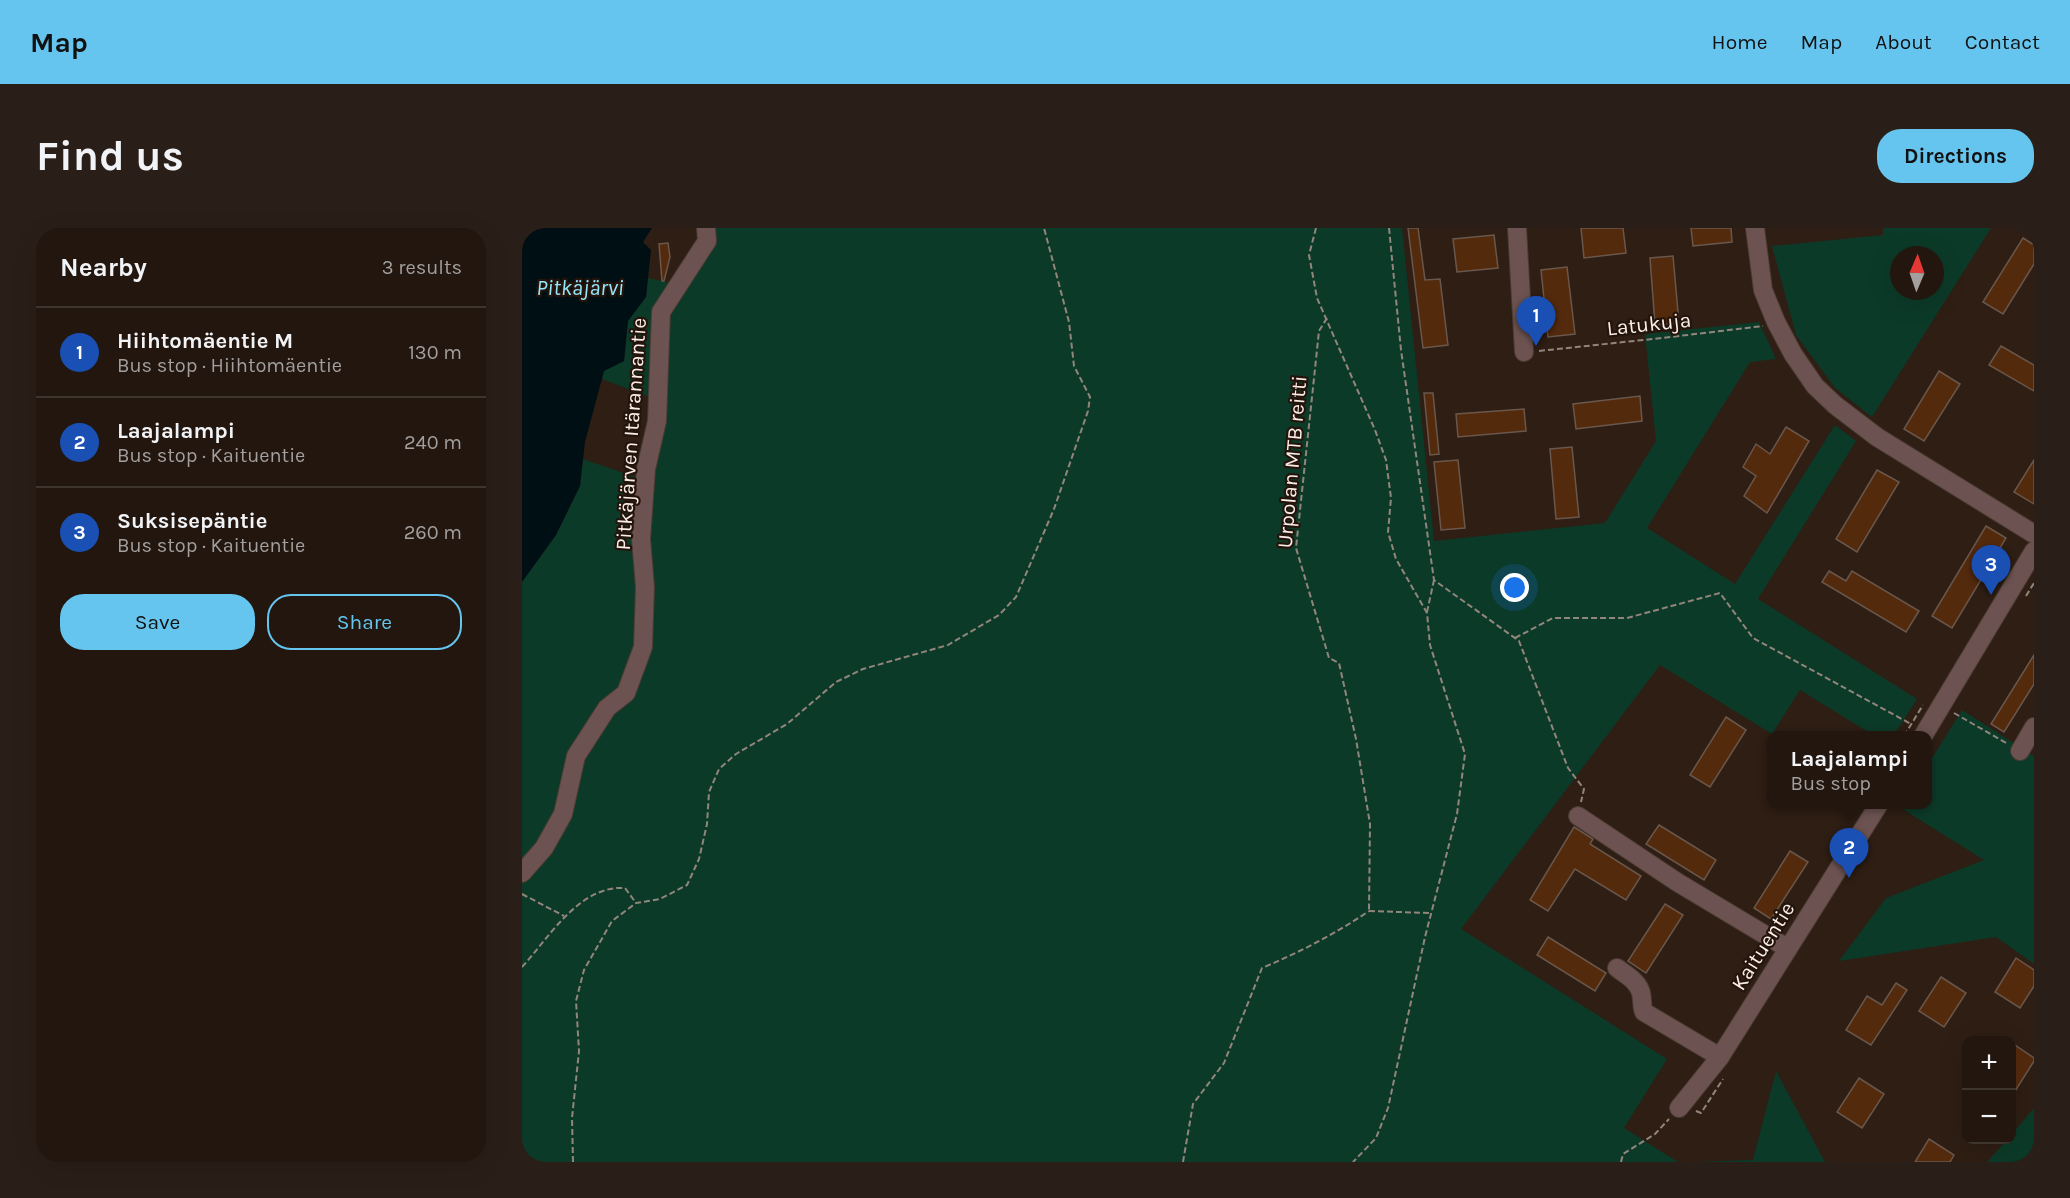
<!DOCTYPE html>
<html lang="en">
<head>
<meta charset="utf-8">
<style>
	body { margin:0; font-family:Karla,sans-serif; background:#2a1f18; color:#f1f3f6 }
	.controls { position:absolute; right:18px; bottom:18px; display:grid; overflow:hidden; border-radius:12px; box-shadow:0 6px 24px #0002 }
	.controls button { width:54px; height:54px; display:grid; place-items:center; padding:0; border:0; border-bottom:2px solid #3f352f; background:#22160f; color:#f1f3f6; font:30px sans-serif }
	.compass { position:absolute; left:1368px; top:18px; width:54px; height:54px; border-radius:50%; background:#22160f; box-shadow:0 6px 24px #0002; rotate:2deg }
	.you { position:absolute; left:993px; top:360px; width:21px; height:21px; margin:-15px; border:4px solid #fff; border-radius:50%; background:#1a73e8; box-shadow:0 0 0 9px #1a73e833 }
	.badge { display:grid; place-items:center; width:39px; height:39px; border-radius:50%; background:#65c5ee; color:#fff; font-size:20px; font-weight:700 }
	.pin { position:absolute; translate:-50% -50px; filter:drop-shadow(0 2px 3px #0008) }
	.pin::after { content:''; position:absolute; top:32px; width:21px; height:18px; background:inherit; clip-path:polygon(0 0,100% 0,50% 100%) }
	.popup { position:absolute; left:1245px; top:503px; width:165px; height:78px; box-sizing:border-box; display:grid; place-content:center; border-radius:12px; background:#22160f; filter:drop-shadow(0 2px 4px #0005); font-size:20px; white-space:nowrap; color:#a29f9e }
	.popup b { font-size:22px; color:#f1f3f6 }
	.popup::after { content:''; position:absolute; left:50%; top:100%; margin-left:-12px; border:12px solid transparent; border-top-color:#22160f }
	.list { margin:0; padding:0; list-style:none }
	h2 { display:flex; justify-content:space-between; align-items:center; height:78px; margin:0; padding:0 24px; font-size:26px }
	h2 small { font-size:20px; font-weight:400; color:#a29f9e }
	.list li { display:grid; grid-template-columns:39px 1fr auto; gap:18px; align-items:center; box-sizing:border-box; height:90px; padding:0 24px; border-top:2px solid #3f352f }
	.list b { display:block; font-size:22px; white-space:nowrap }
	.list p { margin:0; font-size:20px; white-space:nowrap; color:#a29f9e }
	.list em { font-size:20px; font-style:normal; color:#a29f9e }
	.actions { display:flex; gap:12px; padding:18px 24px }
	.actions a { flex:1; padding:14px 0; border:2px solid #65c5ee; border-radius:24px; text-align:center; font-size:21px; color:#65c5ee }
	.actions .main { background:#65c5ee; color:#111 }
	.map { position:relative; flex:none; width:1512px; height:934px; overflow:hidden; border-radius:24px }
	header { display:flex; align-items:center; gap:36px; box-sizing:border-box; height:84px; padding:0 30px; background:#65c5ee; color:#111 }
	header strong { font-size:28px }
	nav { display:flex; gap:33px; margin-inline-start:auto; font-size:21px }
	.intro { display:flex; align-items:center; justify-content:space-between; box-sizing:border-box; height:144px; padding:0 36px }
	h1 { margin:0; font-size:42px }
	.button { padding:15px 27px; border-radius:24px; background:#65c5ee; color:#111; font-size:21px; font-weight:700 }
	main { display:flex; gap:36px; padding:0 36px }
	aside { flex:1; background:#22160f; border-radius:24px; box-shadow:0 6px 24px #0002 }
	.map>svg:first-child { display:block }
</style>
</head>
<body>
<header>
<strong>Map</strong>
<nav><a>Home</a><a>Map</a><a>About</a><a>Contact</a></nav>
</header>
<div class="intro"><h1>Find us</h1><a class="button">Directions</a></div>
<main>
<aside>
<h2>Nearby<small>3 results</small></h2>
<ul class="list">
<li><span class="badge" style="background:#1a4fb4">1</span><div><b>Hiihtomäentie M</b><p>Bus stop · Hiihtomäentie</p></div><em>130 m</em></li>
<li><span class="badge" style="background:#1a4fb4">2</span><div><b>Laajalampi</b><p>Bus stop · Kaituentie</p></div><em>240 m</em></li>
<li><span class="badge" style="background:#1a4fb4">3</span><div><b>Suksisepäntie</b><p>Bus stop · Kaituentie</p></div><em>260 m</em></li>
</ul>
<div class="actions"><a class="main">Save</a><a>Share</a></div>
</aside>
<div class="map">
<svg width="1512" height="934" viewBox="0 0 1512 934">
	<rect width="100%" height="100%" fill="#2e1e14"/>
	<g fill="#0c3a28" fill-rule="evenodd">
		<polygon points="184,0 880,0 912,313 1083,295 1134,213 1123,106 1237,94 1254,131 1228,134 1125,300 1213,356 1313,197 1334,213 1236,371 1395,471 1372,507 1351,507 1278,462 1250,506 1138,437 939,701 1145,831 1102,900 1156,934 0,934 0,354 34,307 58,258 61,231 113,249 127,228 130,170 80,151 82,143 102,133 106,93 124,69 126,50 157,57"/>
		<path d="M1361,0H1469L1350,189L1313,160L1274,107L1250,18L1361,7ZM1377,27H1413V63H1377Z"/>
		<polygon points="1440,482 1512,528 1512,736 1474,709 1317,733 1364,670 1462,632 1379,580 1381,577 1405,576 1405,538"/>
		<polygon points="1254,843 1303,934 1173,934 1231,932"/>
		<polygon points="1512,880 1512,934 1465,934 1485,912 1490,912 1490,906"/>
	</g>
	<polygon fill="#000f14" points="0,0 130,0 121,14 129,22 124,69 106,93 102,133 82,143 63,214 58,258 34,307 0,354"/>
	<g fill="#542a0d" stroke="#6a574c" stroke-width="1.5">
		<polygon points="886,0 896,0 903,52 918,51 926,117 901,120"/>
		<polygon points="1059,0 1101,0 1104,25 1062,30"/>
		<polygon points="1169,0 1209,0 1210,14 1171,18"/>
		<polygon points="972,7 976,40 935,44 931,11"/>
		<polygon points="1501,10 1512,17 1512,36 1481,86 1461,74"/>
		<polygon points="146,15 148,29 142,53 140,53 137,16"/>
		<polygon points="1151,28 1157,95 1133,97 1128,30"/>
		<polygon points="1045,39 1053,106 1026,109 1019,42"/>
		<polygon points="1479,118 1512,137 1512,163 1467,137"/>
		<polygon points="1417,143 1438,156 1402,213 1382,201"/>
		<polygon points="902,165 911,165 917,226 908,227"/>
		<polygon points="1118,168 1120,193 1054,201 1051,176"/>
		<polygon points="1002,181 1004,203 936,209 934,186"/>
		<polygon points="1264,199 1287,213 1245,285 1222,268 1234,248 1221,239 1234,216 1248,226"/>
		<polygon points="1050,219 1057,289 1034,291 1028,221"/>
		<polygon points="936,232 943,300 919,302 912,234"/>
		<polygon points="1512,232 1512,276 1492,264"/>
		<polygon points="1355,242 1377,254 1335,324 1314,311"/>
		<polygon points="1464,298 1484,310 1430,400 1410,388"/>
		<polygon points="1307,343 1324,353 1330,343 1397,383 1384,404 1300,354"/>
		<polygon points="1512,427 1512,456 1482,504 1469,496"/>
		<polygon points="1204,489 1224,502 1188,559 1168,547"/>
		<polygon points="1137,597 1194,632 1182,652 1124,616"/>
		<polygon points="1052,599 1071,611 1068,616 1119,648 1104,672 1053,641 1026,683 1008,672"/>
		<polygon points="1268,623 1286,634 1249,691 1232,680"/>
		<polygon points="1143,676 1161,687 1124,745 1106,733"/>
		<polygon points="1026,709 1084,745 1073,763 1015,727"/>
		<polygon points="1494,730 1512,742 1512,758 1498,780 1473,764"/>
		<polygon points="1419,749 1444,765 1422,799 1397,783"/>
		<polygon points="1374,755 1385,762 1349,817 1324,802 1345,768 1360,777"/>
		<polygon points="1490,815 1512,830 1512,833 1490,868"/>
		<polygon points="1337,850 1362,866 1340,900 1315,884"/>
		<polygon points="1407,911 1432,927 1428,934 1393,934"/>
	</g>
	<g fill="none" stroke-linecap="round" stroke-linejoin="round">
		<g stroke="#4b3b32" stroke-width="20">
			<g id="minor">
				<polyline points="995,0 1002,124"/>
				<polyline points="1233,0 1241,62 1254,94 1271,126 1293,158 1313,177 1355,209 1512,306"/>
				<polyline points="1401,508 1512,323"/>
				<polyline points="1498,523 1512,499"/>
				<polyline points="1056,588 1155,654 1265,720"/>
				<polyline points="0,645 22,620 41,586 54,528 85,480 104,465 121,419 123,359 119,311 124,241 135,193 139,84 185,13 184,0"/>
				<path d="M1095,740C1104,747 1116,753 1119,765C1121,772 1119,777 1122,784L1198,829"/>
				<polyline points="1157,880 1198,829 1357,576"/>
			</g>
		</g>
		<g stroke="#92857c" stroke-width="2" stroke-dasharray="6 3" stroke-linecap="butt">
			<polyline points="794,0 787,27 795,70 853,202 864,232 869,270 866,304 874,331 905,385 908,417 943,526 935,586 903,709 866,880 854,910 831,934"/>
			<polyline points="867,0 879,122 912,352 997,413 1046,540 1062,561 1059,574"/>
			<polyline points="805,90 797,103 774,320 807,430 817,435 834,511 848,596 847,683"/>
			<polyline points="1017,123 1140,110 1241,98"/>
			<polyline points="1504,368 1512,355"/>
			<polyline points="905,384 912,352"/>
			<polyline points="993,410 1031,390 1105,390 1198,365 1231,410 1389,496"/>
			<polyline points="1432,485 1484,515"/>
			<polyline points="1382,508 1401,477"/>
			<polyline points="0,666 42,688"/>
			<polyline points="847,683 908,685"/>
			<path d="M0,739C27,710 57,657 103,660L114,675"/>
			<polyline points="1174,883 1179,885 1201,851"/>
			<polyline points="51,934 50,890 57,823 54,773 62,742 90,693 114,675 138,671 165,657 177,631 185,596 187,564 197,541 214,526 265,496 314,454 341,441 426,417 477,387 494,369 532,281 566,183 568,169 552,138 547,94 522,0"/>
			<path d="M661,934L671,876L702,835L740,740C778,724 813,706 847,683"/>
			<polyline points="1099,934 1101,926 1133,906 1147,891"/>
		</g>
		<use href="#minor" stroke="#6c5351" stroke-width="18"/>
	</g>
	<g text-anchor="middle" stroke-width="4.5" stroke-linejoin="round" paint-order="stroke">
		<g font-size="21" fill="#faefe8" stroke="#24140b">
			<text transform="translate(1127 96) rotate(-6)" y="7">Latukuja</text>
			<text transform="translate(109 206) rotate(-86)" y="7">Pitkäjärven Itärannantie</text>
			<text transform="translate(770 234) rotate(-85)" y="7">Urpolan MTB reitti</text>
			<text transform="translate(1241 718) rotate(-58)" y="7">Kaituentie</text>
		</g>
		<g font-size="22" font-style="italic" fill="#95e6fa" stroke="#24140b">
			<text x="58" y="67">Pitkäjärvi</text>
		</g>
	</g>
</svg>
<div class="controls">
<button>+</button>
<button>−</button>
</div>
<svg class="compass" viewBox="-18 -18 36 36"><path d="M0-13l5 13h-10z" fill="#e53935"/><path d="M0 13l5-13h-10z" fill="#a29f9e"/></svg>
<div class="you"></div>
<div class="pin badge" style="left:1014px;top:118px;background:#1a4fb4">1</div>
<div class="pin badge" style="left:1327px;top:650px;background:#1a4fb4">2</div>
<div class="popup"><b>Laajalampi</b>Bus stop</div>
<div class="pin badge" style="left:1469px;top:367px;background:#1a4fb4">3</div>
</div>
</main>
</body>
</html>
